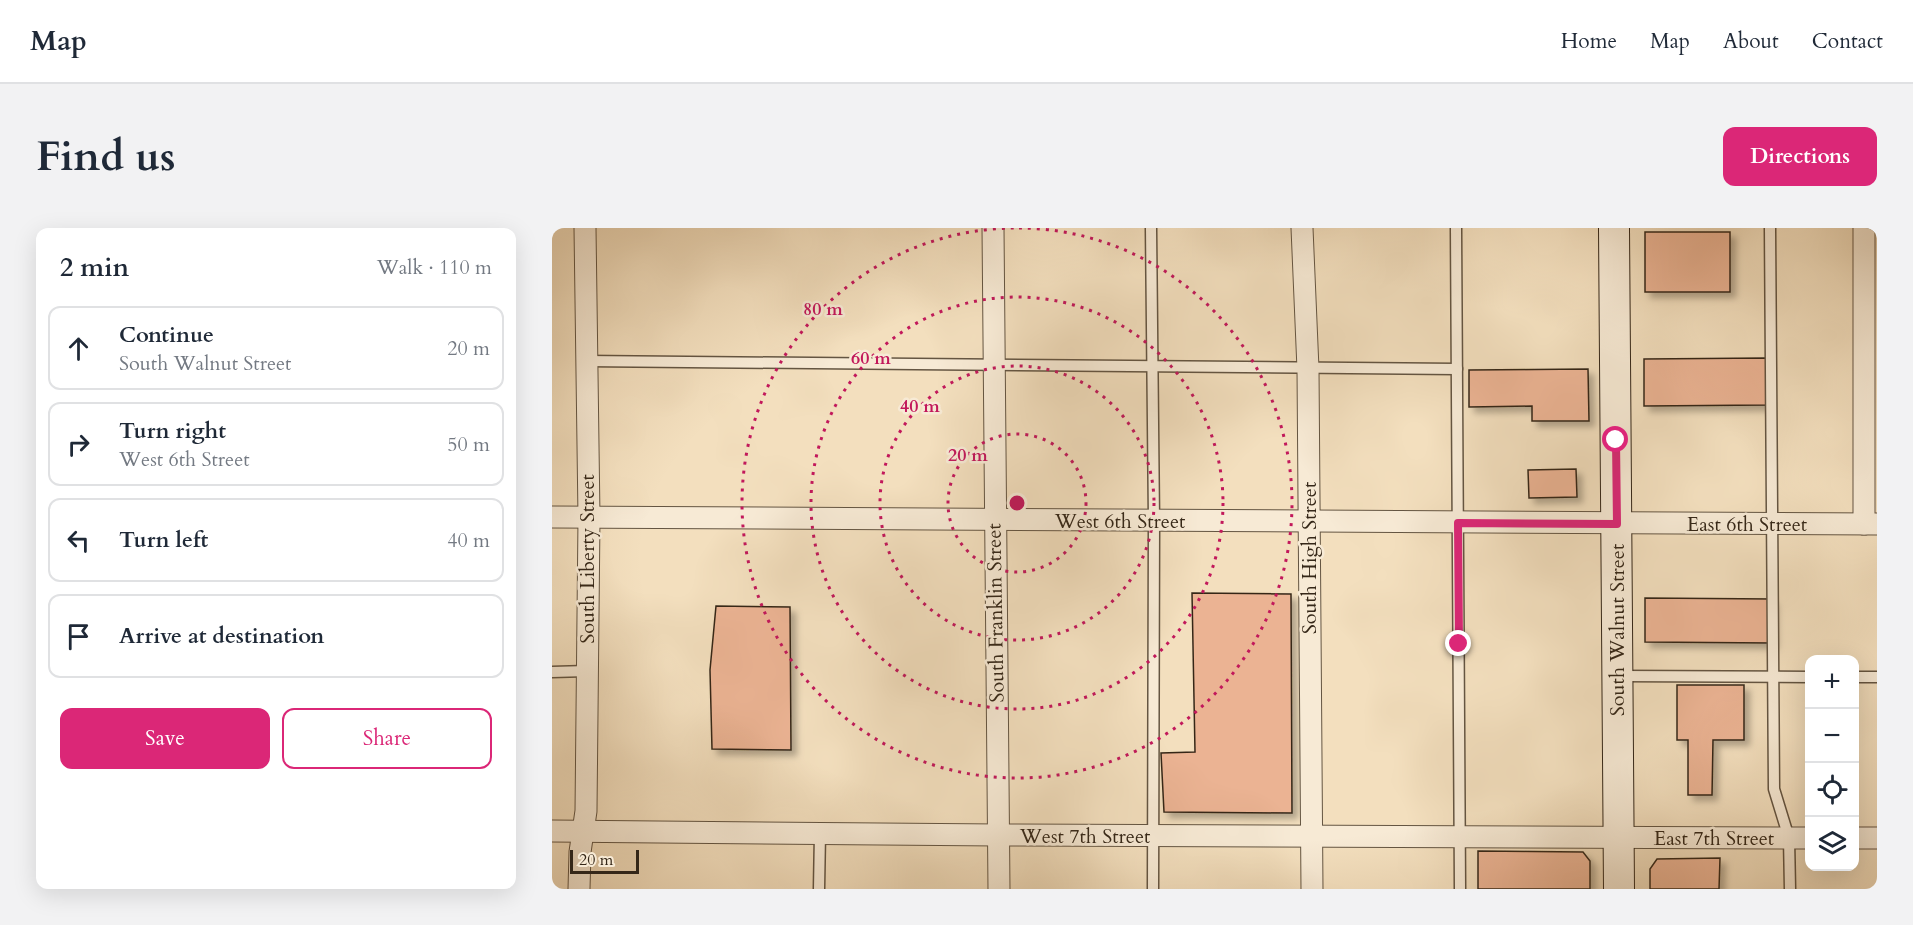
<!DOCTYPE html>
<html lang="en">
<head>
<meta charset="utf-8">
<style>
	body { margin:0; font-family:Cardo,serif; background:#f2f2f3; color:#1f2937 }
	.controls { position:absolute; right:18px; bottom:18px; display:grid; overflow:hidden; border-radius:12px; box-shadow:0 6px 24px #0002 }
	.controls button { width:54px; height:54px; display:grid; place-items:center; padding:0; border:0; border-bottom:2px solid #e0e1e3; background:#fff; color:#1f2937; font:30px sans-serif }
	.scale { position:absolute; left:18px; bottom:15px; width:69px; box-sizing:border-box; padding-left:6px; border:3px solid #352718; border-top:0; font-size:16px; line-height:21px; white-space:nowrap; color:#352718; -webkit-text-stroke:4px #f7ead5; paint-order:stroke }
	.stop { position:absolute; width:18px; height:18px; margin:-14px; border:4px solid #db2777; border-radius:50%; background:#fff }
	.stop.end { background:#db2777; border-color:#fff; box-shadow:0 2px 6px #0008 }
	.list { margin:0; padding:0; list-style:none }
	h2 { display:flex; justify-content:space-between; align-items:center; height:78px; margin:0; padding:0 24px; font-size:26px }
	h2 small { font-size:20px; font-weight:400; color:#747a83 }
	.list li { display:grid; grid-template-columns:39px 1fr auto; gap:18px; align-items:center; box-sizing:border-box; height:84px; margin:0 12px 12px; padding:0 12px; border:2px solid #e0e1e3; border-radius:12px }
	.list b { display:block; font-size:22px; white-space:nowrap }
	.list p { margin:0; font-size:20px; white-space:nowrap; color:#747a83 }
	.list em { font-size:20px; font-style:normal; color:#747a83 }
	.actions { display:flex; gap:12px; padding:18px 24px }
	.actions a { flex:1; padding:14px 0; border:2px solid #db2777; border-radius:12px; text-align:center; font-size:21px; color:#db2777 }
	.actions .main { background:#db2777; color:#fff }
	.icon { flex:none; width:33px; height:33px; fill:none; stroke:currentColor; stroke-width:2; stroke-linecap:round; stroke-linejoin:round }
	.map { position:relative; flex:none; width:1325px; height:661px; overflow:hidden; border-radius:12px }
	header { display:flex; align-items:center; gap:36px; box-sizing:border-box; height:84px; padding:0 30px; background:#fff; border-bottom:2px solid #e0e1e3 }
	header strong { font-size:28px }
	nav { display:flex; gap:33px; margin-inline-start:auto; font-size:21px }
	.intro { display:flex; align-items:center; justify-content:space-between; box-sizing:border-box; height:144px; padding:0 36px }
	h1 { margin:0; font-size:42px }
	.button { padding:15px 27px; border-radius:12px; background:#db2777; color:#fff; font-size:21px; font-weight:700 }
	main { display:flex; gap:36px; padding:0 36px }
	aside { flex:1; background:#fff; border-radius:12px; box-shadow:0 6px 24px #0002 }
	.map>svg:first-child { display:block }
</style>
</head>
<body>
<header>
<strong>Map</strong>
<nav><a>Home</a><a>Map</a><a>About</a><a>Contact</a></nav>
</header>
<div class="intro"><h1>Find us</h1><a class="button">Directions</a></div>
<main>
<aside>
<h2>2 min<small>Walk · 110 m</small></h2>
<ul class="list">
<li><svg class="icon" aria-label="ahead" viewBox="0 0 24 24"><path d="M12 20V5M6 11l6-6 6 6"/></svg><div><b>Continue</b><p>South Walnut Street</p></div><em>20 m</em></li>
<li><svg class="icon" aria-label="right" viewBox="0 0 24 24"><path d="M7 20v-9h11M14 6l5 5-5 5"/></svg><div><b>Turn right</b><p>West 6th Street</p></div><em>50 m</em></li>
<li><svg class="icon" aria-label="left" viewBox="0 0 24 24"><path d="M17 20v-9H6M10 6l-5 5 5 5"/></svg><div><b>Turn left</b></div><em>40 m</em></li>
<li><svg class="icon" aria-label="arrive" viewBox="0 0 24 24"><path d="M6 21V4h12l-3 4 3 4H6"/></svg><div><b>Arrive at destination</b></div></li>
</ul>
<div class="actions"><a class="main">Save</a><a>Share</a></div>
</aside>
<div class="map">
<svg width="1325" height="661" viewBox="0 0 1325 661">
	<defs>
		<filter id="shadow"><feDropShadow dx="5.5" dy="5.5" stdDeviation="3" flood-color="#0004"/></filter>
	</defs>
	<rect width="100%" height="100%" fill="#f3dfbe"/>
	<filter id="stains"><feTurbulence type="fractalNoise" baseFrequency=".00333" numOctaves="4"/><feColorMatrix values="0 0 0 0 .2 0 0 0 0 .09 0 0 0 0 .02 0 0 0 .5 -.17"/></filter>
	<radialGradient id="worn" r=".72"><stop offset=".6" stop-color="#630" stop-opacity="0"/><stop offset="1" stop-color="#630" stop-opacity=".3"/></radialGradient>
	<g fill="#ebb393" stroke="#352718" stroke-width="1.5" filter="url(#shadow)">
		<rect x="1093" y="4" width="85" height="60"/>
		<polygon points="1214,130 1214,177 1092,178 1092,131"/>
		<polygon points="1036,141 1037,193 980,193 980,178 917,179 917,142"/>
		<polygon points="1024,241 1025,269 977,270 976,242"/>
		<polygon points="640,365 739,366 740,585 612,584 609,525 643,524"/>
		<polygon points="1093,370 1220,371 1220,415 1093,414"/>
		<polygon points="164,378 238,379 239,522 160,521 158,442"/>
		<polygon points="1125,457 1192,457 1192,512 1161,512 1160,567 1136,567 1136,512 1125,512"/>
		<polygon points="926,623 1031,624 1038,633 1038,661 926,661"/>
		<polygon points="1168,630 1167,661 1098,661 1098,641 1105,631"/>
	</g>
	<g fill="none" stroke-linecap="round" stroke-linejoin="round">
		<g stroke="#645542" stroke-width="13">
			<g id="lane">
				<polyline points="599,0 602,293 601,661"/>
				<polyline points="904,0 908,661"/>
				<polyline points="1218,0 1222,561 1237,610 1238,661"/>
				<polyline points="33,133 905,141"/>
				<polyline points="0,444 35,443"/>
				<polyline points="1069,448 1258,449"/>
				<polyline points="1302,449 1325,449"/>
				<polyline points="267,661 268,605"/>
			</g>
		</g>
		<g stroke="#645542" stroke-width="23">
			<g id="street">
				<polyline points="441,0 447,661"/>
				<polyline points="750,0 756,141 760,661"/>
				<polyline points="1312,0 1312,296"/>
				<polyline points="0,289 1325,296"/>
				<polyline points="0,603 446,607 1258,610"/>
				<polyline points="1302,610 1325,610"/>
				<polyline points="27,661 28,624 34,583 37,290 33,0"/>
			</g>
		</g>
		<g stroke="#352718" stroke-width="32">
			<polyline id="secondary" points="1062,0 1067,661"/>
		</g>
		<use href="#lane" stroke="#f7ead5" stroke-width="10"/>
		<use href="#street" stroke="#f7ead5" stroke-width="21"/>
		<use href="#secondary" stroke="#f7ead5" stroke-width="30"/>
	</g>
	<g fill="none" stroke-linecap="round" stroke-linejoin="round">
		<polyline stroke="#db2777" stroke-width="8" points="907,416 906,295 1065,296 1064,212"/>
	</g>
	<g fill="none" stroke="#c2185b" stroke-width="3" stroke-dasharray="3 6">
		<circle cx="465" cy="275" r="69"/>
		<circle cx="465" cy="275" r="137"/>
		<circle cx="465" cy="275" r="206"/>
		<path d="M467 0A275 275 0 1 1 463 0"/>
	</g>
	<g text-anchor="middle" stroke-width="5" stroke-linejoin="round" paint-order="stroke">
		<g font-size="20" fill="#352718" stroke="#f7ead5">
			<text x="568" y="300">West 6th Street</text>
			<text x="1195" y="303">East 6th Street</text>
			<text transform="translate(757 330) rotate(-90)" y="7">South High Street</text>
			<text transform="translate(35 331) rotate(-90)" y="7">South Liberty Street</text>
			<text transform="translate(443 385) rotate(-91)" y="7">South Franklin Street</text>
			<text transform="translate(1065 402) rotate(-90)" y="7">South Walnut Street</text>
			<text x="533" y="615">West 7th Street</text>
			<text x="1162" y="617">East 7th Street</text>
		</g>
	</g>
	<circle cx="465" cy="275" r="9" fill="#c2185b" stroke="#f7ead5" stroke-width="3"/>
	<g font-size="18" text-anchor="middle" font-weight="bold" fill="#c2185b" stroke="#f7ead5" stroke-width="5" stroke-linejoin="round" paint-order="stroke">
		<text x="271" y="87">80 m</text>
		<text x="319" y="136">60 m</text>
		<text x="368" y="184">40 m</text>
		<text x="416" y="233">20 m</text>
	</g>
	<rect width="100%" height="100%" filter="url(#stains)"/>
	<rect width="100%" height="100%" fill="url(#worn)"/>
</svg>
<div class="controls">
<button>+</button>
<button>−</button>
<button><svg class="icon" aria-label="locate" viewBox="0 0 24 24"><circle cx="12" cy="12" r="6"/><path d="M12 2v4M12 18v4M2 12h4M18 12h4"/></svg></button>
<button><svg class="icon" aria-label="layers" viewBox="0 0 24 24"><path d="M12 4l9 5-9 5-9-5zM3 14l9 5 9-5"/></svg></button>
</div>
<div class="scale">20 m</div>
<div class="stop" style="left:1064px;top:212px"></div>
<div class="stop end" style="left:907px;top:416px"></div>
</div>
</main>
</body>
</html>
